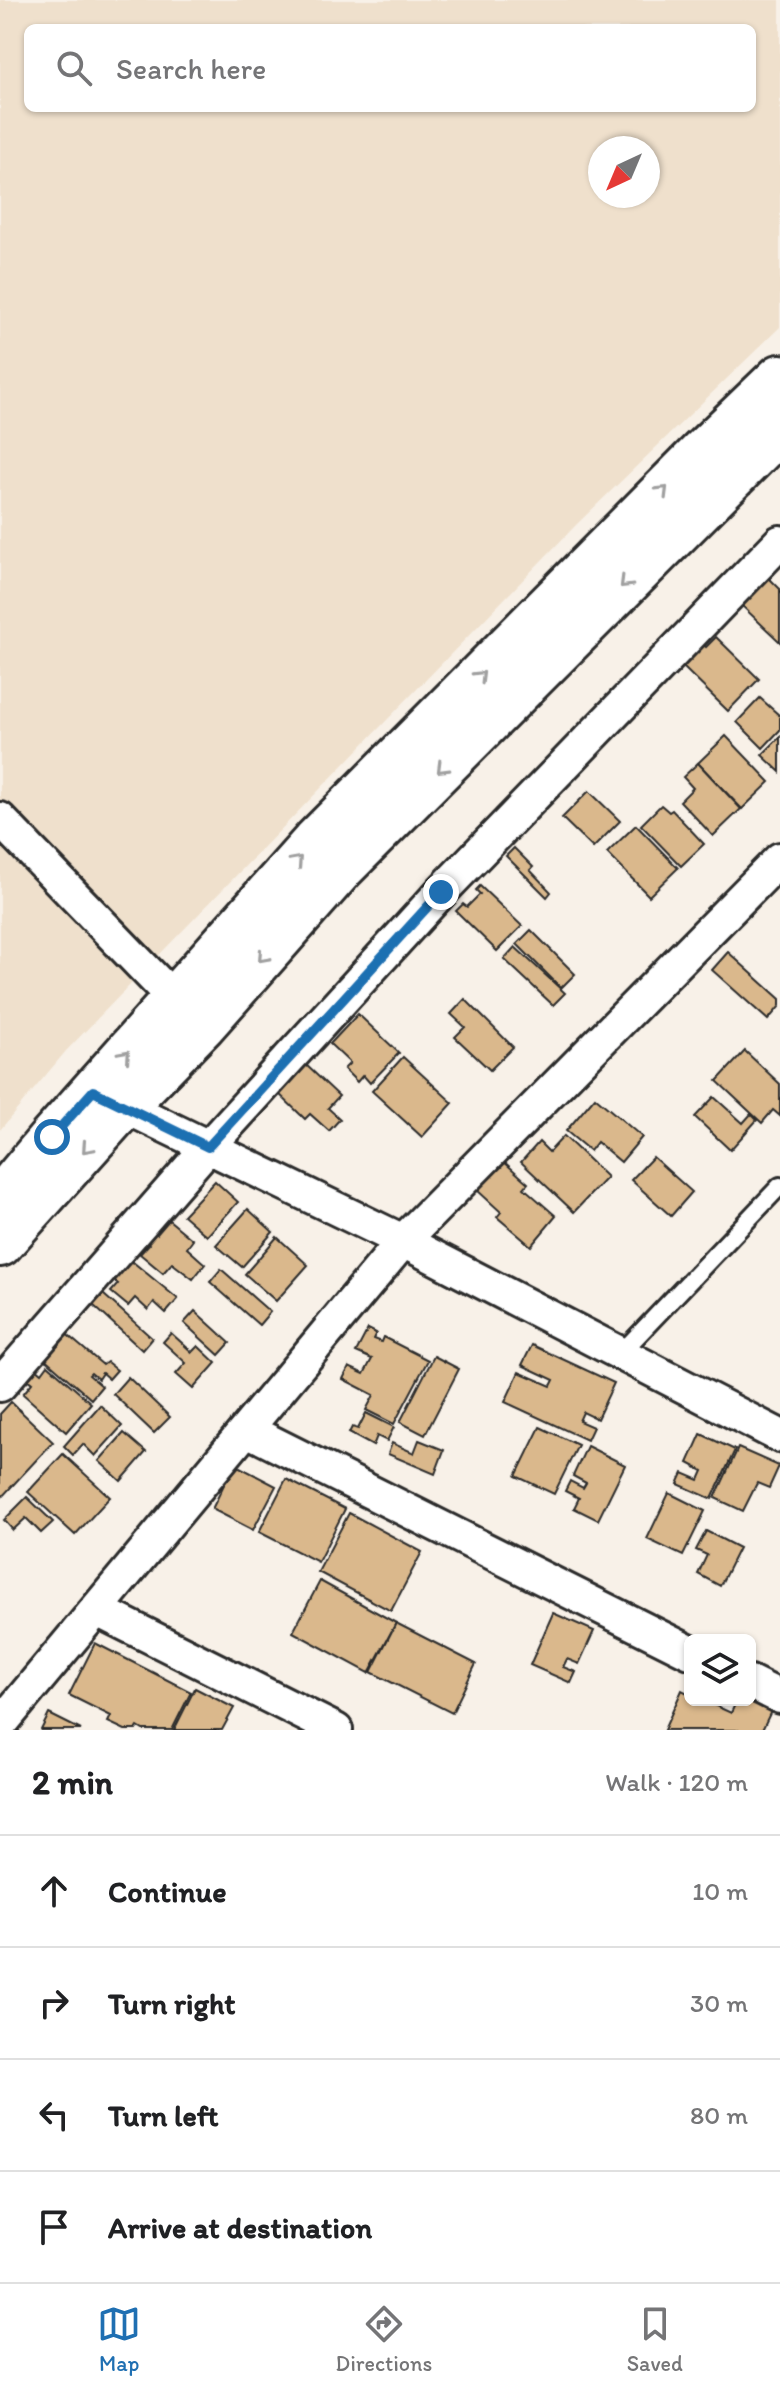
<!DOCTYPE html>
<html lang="en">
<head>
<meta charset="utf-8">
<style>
	body { margin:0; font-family:Itim,sans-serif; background:#f2f2f2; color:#202124 }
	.controls { position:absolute; right:24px; bottom:24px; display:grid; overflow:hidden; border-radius:12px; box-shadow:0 2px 6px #0004 }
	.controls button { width:72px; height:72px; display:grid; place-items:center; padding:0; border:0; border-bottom:2px solid #e0e0e0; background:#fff; color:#202124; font:40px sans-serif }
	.compass { position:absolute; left:588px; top:136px; width:72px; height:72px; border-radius:50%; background:#fff; box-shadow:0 2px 6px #0004; rotate:224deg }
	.stop { position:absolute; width:24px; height:24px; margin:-18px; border:6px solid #1f6fb2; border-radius:50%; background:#fff }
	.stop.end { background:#1f6fb2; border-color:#fff; box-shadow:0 2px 8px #0008 }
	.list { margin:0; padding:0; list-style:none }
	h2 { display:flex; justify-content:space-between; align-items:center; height:104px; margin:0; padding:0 32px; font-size:34px }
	h2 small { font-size:26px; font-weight:400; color:#757577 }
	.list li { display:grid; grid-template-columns:52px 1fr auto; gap:24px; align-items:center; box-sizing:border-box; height:112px; padding:0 32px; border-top:2px solid #e0e0e0 }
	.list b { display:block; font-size:30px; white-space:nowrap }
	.list em { font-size:26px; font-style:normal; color:#757577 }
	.icon { flex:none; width:44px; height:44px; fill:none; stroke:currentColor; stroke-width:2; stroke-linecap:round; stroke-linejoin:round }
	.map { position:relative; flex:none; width:780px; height:1730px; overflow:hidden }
	.search { position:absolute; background:#fff; box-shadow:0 2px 6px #0004; left:24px; right:24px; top:24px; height:88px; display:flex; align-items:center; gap:20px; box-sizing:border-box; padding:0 28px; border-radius:12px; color:#757577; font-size:30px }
	.sheet { height:552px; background:#fff }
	nav { display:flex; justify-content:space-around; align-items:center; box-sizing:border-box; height:112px; border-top:2px solid #e0e0e0; background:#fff; font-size:22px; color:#757577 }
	nav a { display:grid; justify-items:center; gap:4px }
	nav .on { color:#1f6fb2 }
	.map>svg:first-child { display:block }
</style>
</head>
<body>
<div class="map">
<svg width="780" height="1730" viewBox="0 0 780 1730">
	<rect width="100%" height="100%" fill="#f8f1e8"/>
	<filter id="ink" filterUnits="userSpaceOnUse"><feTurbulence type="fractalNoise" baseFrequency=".0125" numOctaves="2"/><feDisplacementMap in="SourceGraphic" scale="16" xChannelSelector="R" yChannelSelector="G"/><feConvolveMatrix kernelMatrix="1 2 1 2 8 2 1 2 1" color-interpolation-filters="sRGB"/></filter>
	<g filter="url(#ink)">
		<path fill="#efe0cc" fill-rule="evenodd" d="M0,0H780V327L577,524L66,1051L0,1130ZM28,28H752V108H28ZM600,148H648V196H600Z"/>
		<g fill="#dab88c" stroke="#2b2b2b" stroke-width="2">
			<polygon points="765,574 780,589 780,642 738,602"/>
			<polygon points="716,637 759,679 728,711 682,666 703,644 706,647"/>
			<polygon points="760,698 780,716 780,730 763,748 737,722"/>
			<polygon points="726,736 770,782 742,809 698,763"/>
			<polygon points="780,737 780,772 762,755"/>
			<polygon points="698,763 741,809 713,836 680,801 693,788 683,777"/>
			<polygon points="589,791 620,821 593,848 562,818"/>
			<polygon points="661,805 669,812 672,810 704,844 681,866 641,825"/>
			<polygon points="636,825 678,868 649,896 607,853"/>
			<polygon points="514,848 533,867 530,870 551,892 547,897 506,856"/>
			<polygon points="480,886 522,926 497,951 456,911 463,904 467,907 480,894 476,890"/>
			<polygon points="531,930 575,974 561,988 517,944"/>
			<polygon points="515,947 565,993 553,1005 504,959"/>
			<polygon points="728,952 780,999 780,1006 768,1020 712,970"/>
			<polygon points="465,999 513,1047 490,1070 455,1037 465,1027 451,1014"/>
			<polygon points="358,1014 399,1053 370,1083 363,1075 357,1082 344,1069 350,1063 330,1044"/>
			<polygon points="745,1051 780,1084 780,1116 773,1110 762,1123 717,1081"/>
			<polygon points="403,1057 453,1103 422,1137 372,1091"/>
			<polygon points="304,1063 339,1096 328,1108 340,1119 329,1131 310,1114 305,1119 277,1092"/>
			<polygon points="595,1097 642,1137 621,1162 597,1142 590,1151 566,1131"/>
			<polygon points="714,1097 743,1123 751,1114 757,1120 730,1150 695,1117"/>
			<polygon points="564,1136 607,1177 574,1212 521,1162 539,1142 549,1152"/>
			<polygon points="653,1157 692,1192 671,1216 631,1180"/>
			<polygon points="503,1161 528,1183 524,1188 556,1216 531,1246 497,1217 501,1212 477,1190"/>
			<polygon points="215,1181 238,1202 207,1236 183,1215"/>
			<polygon points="248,1209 273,1232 242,1267 216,1245"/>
			<polygon points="169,1220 193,1240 187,1248 205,1264 193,1279 172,1263 163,1273 140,1254 149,1244 141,1237 149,1227 157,1234"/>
			<polygon points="277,1237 308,1265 276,1301 245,1274"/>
			<polygon points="122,1253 178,1299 166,1313 154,1302 148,1310 135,1298 128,1306 111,1292 118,1284 105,1274"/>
			<polygon points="221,1269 270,1312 259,1325 210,1282"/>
			<polygon points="103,1294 152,1338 142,1350 93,1305"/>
			<polygon points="195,1311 230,1343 219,1355 184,1323"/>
			<polygon points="368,1329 376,1333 373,1339 381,1342 383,1337 428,1360 394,1424 366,1410 374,1395 343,1379 349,1367 364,1374 372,1359 356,1352"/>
			<polygon points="64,1332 103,1365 107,1362 117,1370 109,1379 102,1373 98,1379 91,1373 89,1375 102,1386 91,1399 43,1357"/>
			<polygon points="171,1333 192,1352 198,1346 216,1363 193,1389 176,1374 186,1363 163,1342"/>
			<polygon points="532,1345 614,1383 597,1419 583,1412 579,1421 593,1427 587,1440 505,1402 519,1372 551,1386 554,1380 522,1365"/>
			<polygon points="434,1356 459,1369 425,1435 400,1422"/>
			<polygon points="29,1362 42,1373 48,1365 91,1403 66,1432 23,1394 32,1383 20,1373"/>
			<polygon points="128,1377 170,1417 154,1433 113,1394"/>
			<polygon points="11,1402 53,1442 0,1499 0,1414"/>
			<polygon points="100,1405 122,1426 95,1456 83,1444 73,1455 64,1446"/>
			<polygon points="366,1413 394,1427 387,1441 377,1436 373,1446 349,1433 352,1427 358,1429"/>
			<polygon points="540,1427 578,1445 554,1494 516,1476"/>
			<polygon points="124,1433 146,1452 121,1481 99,1461"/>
			<polygon points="701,1434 735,1450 712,1499 678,1484 683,1473 699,1480 703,1471 688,1463"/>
			<polygon points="419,1440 444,1450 435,1474 388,1454 392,1443 414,1453"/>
			<polygon points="587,1446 625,1465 598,1520 574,1508 579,1498 565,1491 570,1481 583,1488 586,1483 573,1476"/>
			<polygon points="738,1448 779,1466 769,1488 757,1483 743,1511 715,1498"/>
			<polygon points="63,1454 110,1497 75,1535 28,1492"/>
			<polygon points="234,1464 276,1486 253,1530 212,1509"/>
			<polygon points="286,1479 345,1509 318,1562 259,1532"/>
			<polygon points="669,1493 705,1511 683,1556 647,1539"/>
			<polygon points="27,1497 53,1522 41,1533 26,1518 13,1530 4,1520"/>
			<polygon points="349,1513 422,1552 391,1611 318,1572"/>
			<polygon points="706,1531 739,1548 720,1586 698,1574 707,1555 696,1550"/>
			<polygon points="320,1581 396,1623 369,1673 293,1632"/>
			<polygon points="553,1613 594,1631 579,1664 567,1659 563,1667 576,1672 571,1683 530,1665"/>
			<polygon points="396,1623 476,1664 452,1713 371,1672"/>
			<polygon points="95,1643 191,1692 172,1730 143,1730 138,1727 136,1730 125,1730 108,1722 111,1716 69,1695"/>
			<polygon points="195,1688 234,1708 222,1730 174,1730"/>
			<polygon points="750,1689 776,1701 762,1730 664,1730 682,1690 690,1694 690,1700 703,1700 731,1713 737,1700 750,1700"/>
			<polygon points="49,1714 81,1730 41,1730"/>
		</g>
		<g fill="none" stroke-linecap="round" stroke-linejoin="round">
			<g stroke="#2b2b2b" stroke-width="22">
				<polyline id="lane" points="620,1354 780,1186"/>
			</g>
			<g stroke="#2b2b2b" stroke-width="38">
				<g id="street">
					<polyline points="0,819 174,999"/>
					<polyline points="107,1098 403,1241 780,1436"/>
					<polyline points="0,1385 208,1147 441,892 780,542"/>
					<polyline points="247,1430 690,1652"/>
					<polyline points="97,1610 336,1730"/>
					<polyline points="750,1682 780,1697"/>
					<polyline points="0,1725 403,1241 780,859"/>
				</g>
			</g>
			<g stroke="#2b2b2b" stroke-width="50">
				<g id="secondary">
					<polyline points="0,1199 52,1137 315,841 701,453 780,377"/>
					<polyline points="0,1244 124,1106 203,1025 343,867 780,430"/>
				</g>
			</g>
			<use href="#lane" stroke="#fff" stroke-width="16"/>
			<use href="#street" stroke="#fff" stroke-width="32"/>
			<use href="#secondary" stroke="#fff" stroke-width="44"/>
		</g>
		<defs><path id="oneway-chevron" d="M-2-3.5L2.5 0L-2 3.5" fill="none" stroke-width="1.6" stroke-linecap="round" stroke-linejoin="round" transform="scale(2)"/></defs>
		<g stroke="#a0a0a0">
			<use href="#oneway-chevron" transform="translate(663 491) rotate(-45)"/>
			<use href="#oneway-chevron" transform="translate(625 583) rotate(135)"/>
			<use href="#oneway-chevron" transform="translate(480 676) rotate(-45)"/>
			<use href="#oneway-chevron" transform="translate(442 768) rotate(135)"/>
			<use href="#oneway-chevron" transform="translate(297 861) rotate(-48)"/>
			<use href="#oneway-chevron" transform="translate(263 957) rotate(132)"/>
			<use href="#oneway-chevron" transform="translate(125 1055) rotate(-48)"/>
			<use href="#oneway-chevron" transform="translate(87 1148) rotate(132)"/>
		</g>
	</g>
	<g fill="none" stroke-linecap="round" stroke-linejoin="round" filter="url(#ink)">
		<polyline stroke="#1f6fb2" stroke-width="10" points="52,1137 93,1091 208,1147 441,892"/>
	</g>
</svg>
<div class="controls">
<button><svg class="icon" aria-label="layers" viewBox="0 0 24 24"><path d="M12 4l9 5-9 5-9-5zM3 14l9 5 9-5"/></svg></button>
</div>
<svg class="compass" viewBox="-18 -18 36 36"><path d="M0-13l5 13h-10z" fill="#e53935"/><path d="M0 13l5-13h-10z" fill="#757577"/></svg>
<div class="stop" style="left:52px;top:1137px"></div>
<div class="stop end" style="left:441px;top:892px"></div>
<div class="search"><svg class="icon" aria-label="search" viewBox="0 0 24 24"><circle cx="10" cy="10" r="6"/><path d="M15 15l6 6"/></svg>Search here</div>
</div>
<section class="sheet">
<h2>2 min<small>Walk · 120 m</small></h2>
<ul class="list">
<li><svg class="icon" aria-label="ahead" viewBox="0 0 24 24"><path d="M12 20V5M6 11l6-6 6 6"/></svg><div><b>Continue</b></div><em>10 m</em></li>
<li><svg class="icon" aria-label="right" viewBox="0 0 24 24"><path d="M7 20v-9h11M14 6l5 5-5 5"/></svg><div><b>Turn right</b></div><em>30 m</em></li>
<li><svg class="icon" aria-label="left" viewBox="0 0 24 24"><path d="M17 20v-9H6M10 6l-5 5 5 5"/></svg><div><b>Turn left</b></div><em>80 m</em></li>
<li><svg class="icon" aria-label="arrive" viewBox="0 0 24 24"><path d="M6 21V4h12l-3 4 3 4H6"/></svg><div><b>Arrive at destination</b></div></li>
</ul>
</section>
<nav>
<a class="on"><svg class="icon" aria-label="map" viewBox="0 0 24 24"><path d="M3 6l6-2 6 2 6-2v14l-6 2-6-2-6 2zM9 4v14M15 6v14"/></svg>Map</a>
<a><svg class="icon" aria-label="directions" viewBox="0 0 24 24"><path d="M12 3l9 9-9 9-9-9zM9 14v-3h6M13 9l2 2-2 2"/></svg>Directions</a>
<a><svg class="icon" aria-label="saved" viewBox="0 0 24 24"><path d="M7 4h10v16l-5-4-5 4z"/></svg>Saved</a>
</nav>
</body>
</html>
